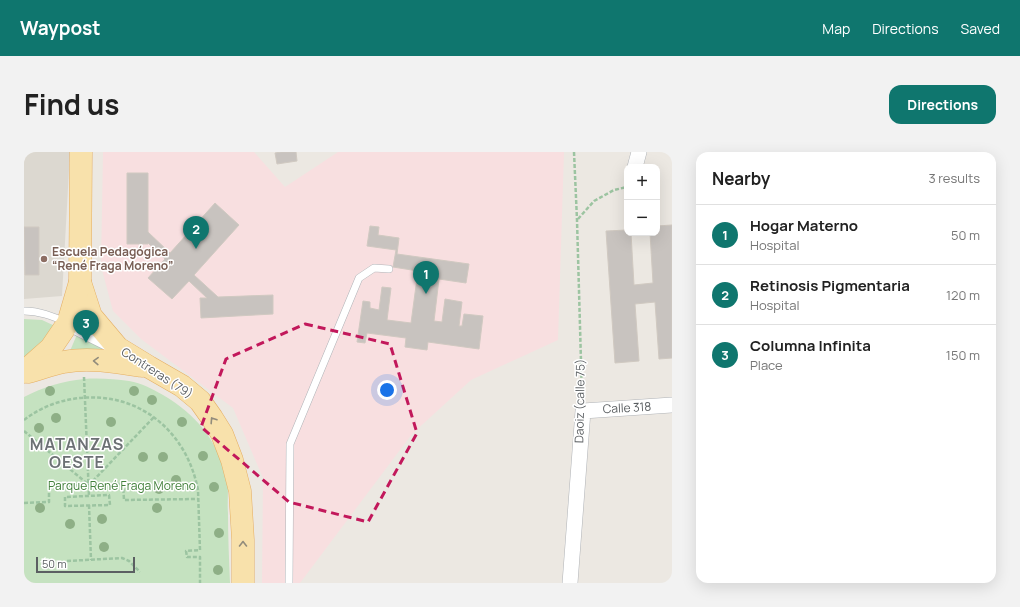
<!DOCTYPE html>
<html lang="en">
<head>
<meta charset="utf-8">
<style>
	body { margin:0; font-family:Manrope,sans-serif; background:#f2f2f2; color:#222 }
	.controls { position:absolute; right:12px; top:12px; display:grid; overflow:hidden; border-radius:8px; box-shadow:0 4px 16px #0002 }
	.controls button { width:36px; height:36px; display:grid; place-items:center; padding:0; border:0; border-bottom:1px solid #e0e0e0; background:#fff; color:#222; font:20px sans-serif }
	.scale { position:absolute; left:12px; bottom:10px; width:99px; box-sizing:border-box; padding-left:4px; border:2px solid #5b5f62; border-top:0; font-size:11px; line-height:14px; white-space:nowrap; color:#5b5f62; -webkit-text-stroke:3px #fff; paint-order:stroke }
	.you { position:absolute; left:363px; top:238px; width:14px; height:14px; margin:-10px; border:3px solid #fff; border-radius:50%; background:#1a73e8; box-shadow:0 0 0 6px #1a73e833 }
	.badge { display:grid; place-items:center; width:26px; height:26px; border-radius:50%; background:#0f766e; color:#fff; font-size:13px; font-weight:700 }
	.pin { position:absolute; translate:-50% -33px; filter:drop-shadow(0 1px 2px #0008) }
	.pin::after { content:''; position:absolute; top:21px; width:14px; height:12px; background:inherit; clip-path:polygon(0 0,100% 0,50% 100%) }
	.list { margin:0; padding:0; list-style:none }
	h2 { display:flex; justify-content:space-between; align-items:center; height:52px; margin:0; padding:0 16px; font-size:17px }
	h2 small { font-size:13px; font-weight:400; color:#767676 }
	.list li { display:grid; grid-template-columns:26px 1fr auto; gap:12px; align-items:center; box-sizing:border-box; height:60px; padding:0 16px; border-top:1px solid #e0e0e0 }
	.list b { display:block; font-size:15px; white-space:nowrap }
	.list p { margin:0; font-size:13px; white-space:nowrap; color:#767676 }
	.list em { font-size:13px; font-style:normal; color:#767676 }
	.map { position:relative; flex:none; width:648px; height:431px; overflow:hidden; border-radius:12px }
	header { display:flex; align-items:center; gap:24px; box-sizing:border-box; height:56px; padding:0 20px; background:#0f766e; color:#fff }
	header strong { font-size:19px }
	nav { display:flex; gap:22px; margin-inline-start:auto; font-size:14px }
	.intro { display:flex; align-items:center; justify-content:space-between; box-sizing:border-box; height:96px; padding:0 24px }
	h1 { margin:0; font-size:28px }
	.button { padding:10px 18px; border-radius:12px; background:#0f766e; color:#fff; font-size:14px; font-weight:700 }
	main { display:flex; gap:24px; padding:0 24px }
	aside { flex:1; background:#fff; border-radius:12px; box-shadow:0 4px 16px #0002 }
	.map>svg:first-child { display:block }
</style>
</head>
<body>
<header>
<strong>Waypost</strong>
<nav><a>Map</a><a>Directions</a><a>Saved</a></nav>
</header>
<div class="intro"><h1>Find us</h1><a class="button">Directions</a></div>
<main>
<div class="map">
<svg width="648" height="431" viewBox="0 0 648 431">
	<rect width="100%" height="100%" fill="#ece8e2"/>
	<polygon fill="#dcd8d0" points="0,0 46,0 38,144 0,147"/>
	<polygon fill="#f8dfe0" points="79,0 230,0 261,35 314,0 540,0 534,188 447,228 388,282 276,431 238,431 239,326 209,256 117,187 89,159 77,114"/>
	<g fill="#c5e2c0">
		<polygon points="0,167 18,168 31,174 22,189 0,206"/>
		<polygon points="54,180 83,198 46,199"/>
		<path d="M60,227C75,226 91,227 105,229C118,231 128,237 139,243C173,263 194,289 203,328C205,338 203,350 204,361C204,384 205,408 206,431H0V245C19,235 39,229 60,227Z"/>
	</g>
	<g fill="#c8c3bf" stroke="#d0c9c1">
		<polygon points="257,0 272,0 273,9 253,12 251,1"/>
		<polygon points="103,21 124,21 124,80 146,101 191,51 215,73 170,123 194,145 249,143 249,162 177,166 176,146 183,146 165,129 148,147 124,126 141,107 124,91 124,92 103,92"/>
		<polygon points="648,73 648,206 635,207 631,150 611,152 615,209 591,211 582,79 603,78 603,81 607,81 610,133 629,131 626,81 633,81 633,74"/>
		<polygon points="346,74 355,75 354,83 375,86 373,102 445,112 442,131 415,127 410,169 418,170 421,147 438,150 435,174 438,174 440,162 459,164 455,197 404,190 403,198 381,195 382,186 343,181 341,191 333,190 339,149 346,150 346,156 355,158 358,135 367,136 363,168 387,171 394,119 369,115 372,98 343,94"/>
		<polygon points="0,75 15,75 15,123 1,123"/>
	</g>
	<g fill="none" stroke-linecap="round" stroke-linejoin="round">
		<g stroke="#b0b3b7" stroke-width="8">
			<g id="lane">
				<path d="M0,159C15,159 28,164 42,170"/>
				<polyline points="265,431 266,292 335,126 350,116 365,117"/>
			</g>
		</g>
		<g stroke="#b0b3b7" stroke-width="16">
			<g id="street">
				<polyline points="611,15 615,0"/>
				<polyline points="44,171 86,192"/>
				<polyline points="546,431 559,259 648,253"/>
			</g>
		</g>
		<g stroke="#e5ae62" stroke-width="23">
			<g id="primary">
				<polyline points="56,130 67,164 94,196 125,215 158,234 176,249 188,266 198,282 208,308 216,339 219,388 219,431"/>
				<polyline points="0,220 27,196 44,171 56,130 57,0"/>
				<path d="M4,220C16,217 28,212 40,210C64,205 93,210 118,214"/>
			</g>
		</g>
		<g stroke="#9cc4a1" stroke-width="2.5" stroke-dasharray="4 2" stroke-linecap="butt">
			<polyline points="550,0 553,68 558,245"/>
			<polyline points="554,67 570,49 590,38 603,35"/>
			<polyline points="60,225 65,344"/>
			<path d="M0,268C17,255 36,248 56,246C116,240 163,280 174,338L176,398L162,399L163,405H176V431"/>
			<polyline points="0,279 65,333 130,265"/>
			<polygon points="85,343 86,353 41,354 41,345"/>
			<polyline points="0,351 25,350 25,334 99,332 100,348 174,347"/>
			<polyline points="65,353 67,408"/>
			<polyline points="43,409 98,406 105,409 116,420"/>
		</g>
		<use href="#lane" stroke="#fff" stroke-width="7"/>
		<use href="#street" stroke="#fff" stroke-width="15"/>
		<use href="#primary" stroke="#f8e1ab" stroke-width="22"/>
	</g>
	<g fill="#8eaf86">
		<circle cx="26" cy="239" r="5"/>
		<circle cx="110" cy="239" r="5"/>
		<circle cx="128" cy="248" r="5"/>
		<circle cx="32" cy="266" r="5"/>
		<circle cx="87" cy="270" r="5"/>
		<circle cx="158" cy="270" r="5"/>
		<circle cx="15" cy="276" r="5"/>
		<circle cx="179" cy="304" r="5"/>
		<circle cx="119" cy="305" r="5"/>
		<circle cx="139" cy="305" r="5"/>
		<circle cx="152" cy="328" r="5"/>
		<circle cx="190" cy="335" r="5"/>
		<circle cx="135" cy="337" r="5"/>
		<circle cx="16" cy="356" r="5"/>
		<circle cx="133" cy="356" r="5"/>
		<circle cx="78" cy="367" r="5"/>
		<circle cx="46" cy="372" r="5"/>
		<circle cx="195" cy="381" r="5"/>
		<circle cx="80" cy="395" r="5"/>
		<circle cx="194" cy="418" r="5"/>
	</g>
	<defs><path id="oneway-chevron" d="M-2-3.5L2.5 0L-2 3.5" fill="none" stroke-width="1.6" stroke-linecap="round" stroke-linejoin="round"/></defs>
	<g stroke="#928c7c">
		<use href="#oneway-chevron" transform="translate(72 209) rotate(-178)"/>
		<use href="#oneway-chevron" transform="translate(189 268) rotate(-123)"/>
		<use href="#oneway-chevron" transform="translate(219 392) rotate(-90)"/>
	</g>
	<path fill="none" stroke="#c2185b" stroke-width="3" stroke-dasharray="8 5" stroke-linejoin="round" d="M281,172L366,192L393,281L344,370L265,350L177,275L202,207Z"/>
	<circle fill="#8d6e63" stroke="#fff" stroke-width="1.5" cx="20" cy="107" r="4"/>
	<g text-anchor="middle" stroke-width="3" stroke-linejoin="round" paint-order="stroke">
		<g font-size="12" font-weight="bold" fill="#785e54" stroke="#fff" text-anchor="start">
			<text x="28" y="104">Escuela Pedagógica<tspan x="28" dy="14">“René Fraga Moreno”</tspan></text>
		</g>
		<g font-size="12" fill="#5b5f62" stroke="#fff">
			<text transform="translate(133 221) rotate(33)" y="4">Contreras (79)</text>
			<text transform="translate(556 249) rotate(-89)" y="4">Daoiz (calle 75)</text>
			<text transform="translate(603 256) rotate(-3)" y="4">Calle 318</text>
		</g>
		<g font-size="12" fill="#42803b" stroke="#fff">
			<text x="98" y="338">Parque René Fraga Moreno</text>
		</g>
		<g font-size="16" font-weight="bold" letter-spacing="1" fill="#6c7174" stroke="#fff">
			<text x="53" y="298">MATANZAS<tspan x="53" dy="18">OESTE</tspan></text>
		</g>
	</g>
</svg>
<div class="controls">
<button>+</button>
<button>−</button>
</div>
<div class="scale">50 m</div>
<div class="you"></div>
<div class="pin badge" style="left:402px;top:142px">1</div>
<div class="pin badge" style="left:172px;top:97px">2</div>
<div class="pin badge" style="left:62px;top:191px">3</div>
</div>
<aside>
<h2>Nearby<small>3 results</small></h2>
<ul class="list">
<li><span class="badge">1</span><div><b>Hogar Materno</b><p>Hospital</p></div><em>50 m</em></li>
<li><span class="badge">2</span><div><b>Retinosis Pigmentaria</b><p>Hospital</p></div><em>120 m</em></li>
<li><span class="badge">3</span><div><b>Columna Infinita</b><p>Place</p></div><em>150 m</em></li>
</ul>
</aside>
</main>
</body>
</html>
